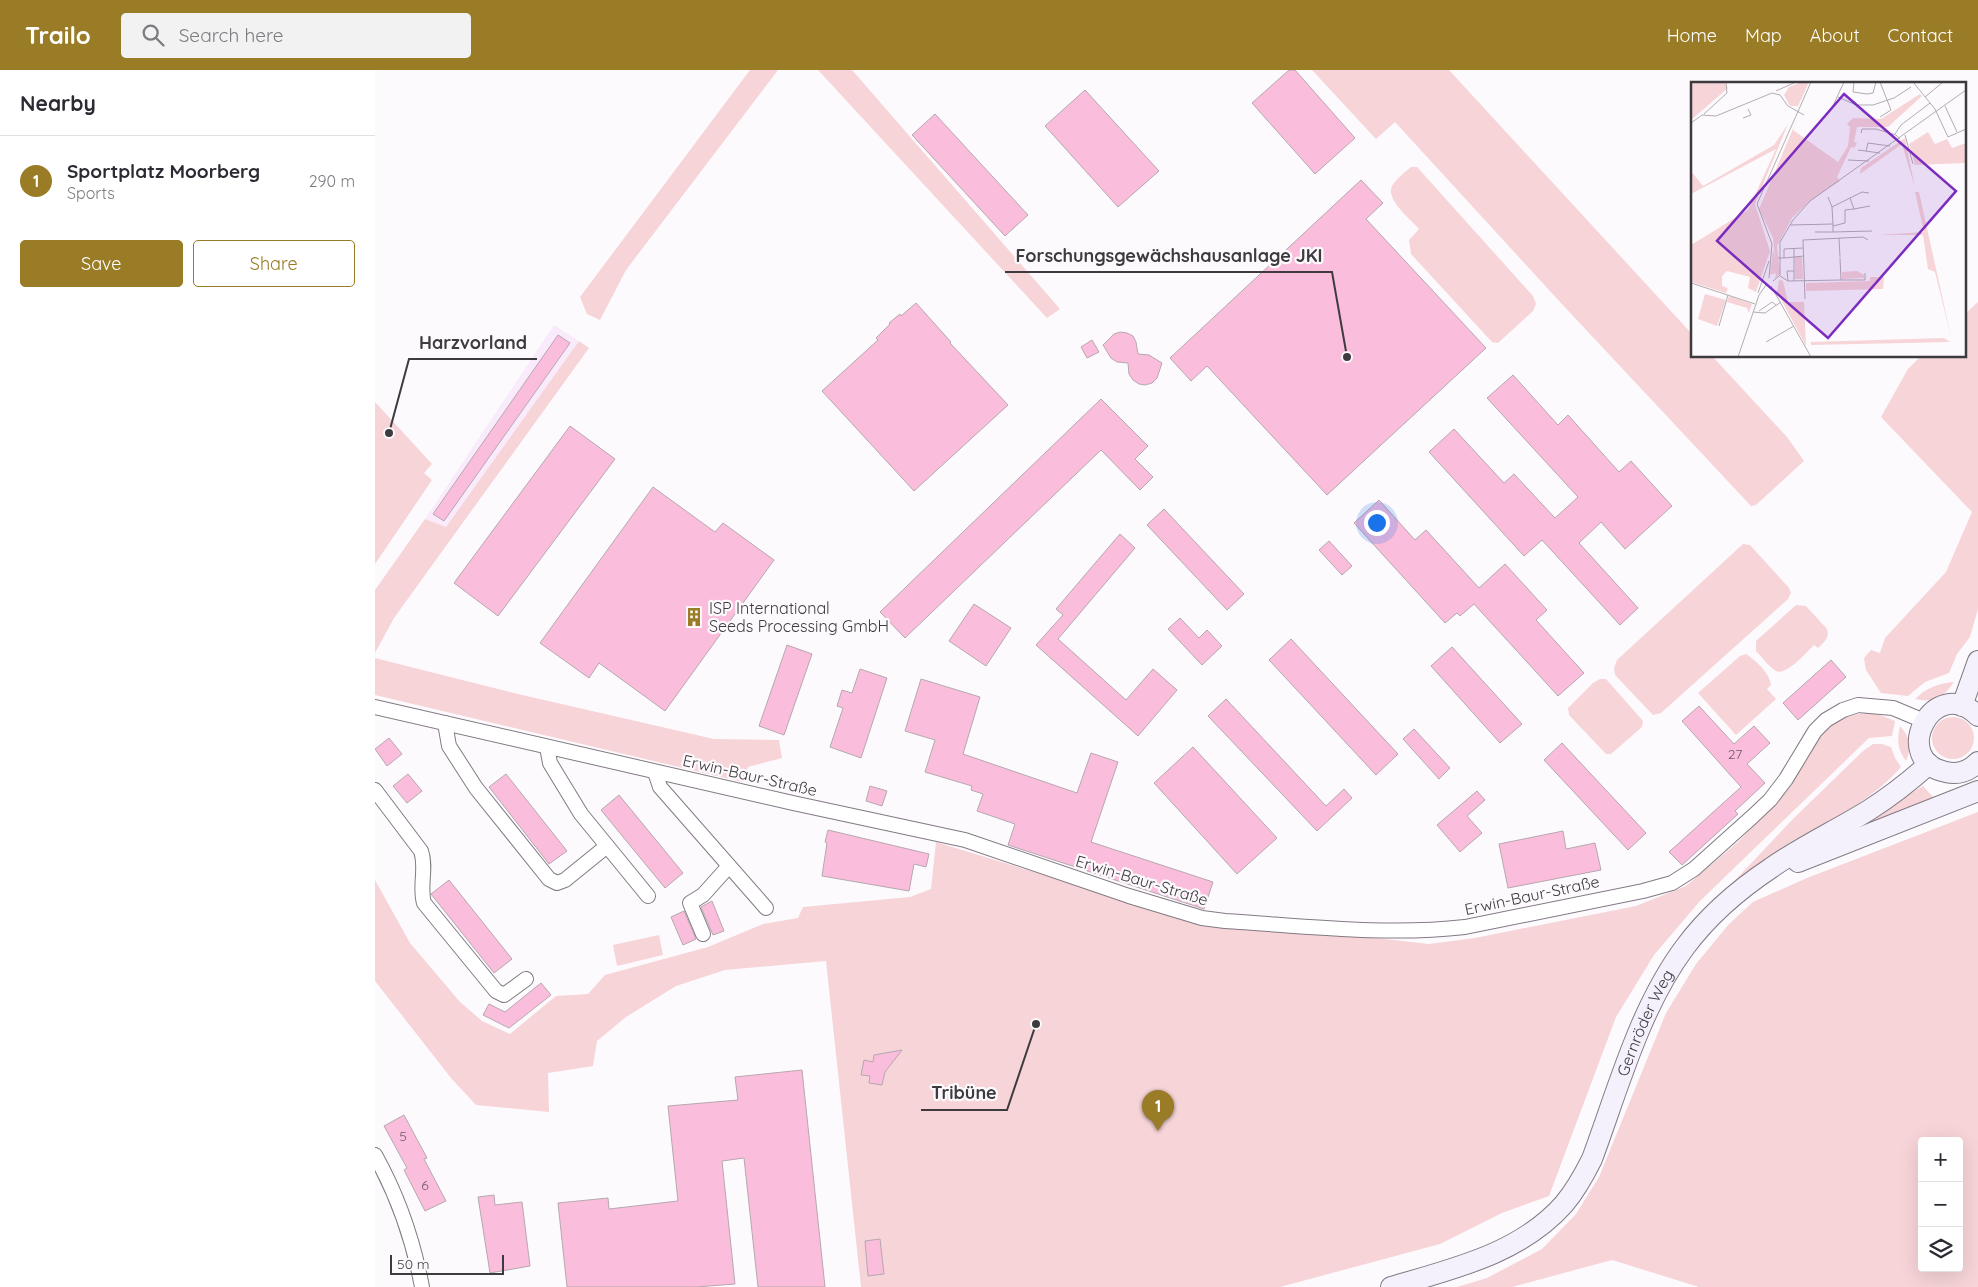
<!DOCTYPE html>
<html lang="en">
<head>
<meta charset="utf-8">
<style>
	body { margin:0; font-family:Quicksand,sans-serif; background:#f2f2f3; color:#2b2b33 }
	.controls { position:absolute; right:15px; bottom:15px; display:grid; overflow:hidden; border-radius:5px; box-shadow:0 5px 20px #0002 }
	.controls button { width:45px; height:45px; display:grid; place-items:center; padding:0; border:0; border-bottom:1px solid #e1e1e2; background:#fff; color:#2b2b33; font:25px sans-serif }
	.scale { position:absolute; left:15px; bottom:12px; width:114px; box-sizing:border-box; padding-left:5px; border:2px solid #3e3b3f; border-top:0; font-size:14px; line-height:18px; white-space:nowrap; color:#3e3b3f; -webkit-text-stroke:4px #fdfafe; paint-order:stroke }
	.you { position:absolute; left:1001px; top:452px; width:18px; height:18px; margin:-12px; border:4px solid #fff; border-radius:50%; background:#1a73e8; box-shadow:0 0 0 8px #1a73e833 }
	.badge { display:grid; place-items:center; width:32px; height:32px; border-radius:50%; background:#997c25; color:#fff; font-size:16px; font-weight:700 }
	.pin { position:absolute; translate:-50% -41px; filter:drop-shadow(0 1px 2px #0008) }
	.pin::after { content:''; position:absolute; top:26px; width:18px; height:15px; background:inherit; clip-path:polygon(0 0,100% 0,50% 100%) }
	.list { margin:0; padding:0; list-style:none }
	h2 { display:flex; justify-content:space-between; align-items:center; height:65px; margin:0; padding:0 20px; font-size:21px }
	h2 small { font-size:16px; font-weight:400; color:#7c7c81 }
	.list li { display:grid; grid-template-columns:32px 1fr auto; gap:15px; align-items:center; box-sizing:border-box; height:90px; padding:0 20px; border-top:1px solid #e1e1e2 }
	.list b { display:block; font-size:19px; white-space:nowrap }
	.list p { margin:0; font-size:16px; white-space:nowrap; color:#7c7c81 }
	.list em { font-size:16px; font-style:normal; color:#7c7c81 }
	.actions { display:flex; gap:10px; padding:15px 20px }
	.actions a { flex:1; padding:11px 0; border:1px solid #997c25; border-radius:5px; text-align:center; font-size:18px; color:#997c25 }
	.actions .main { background:#997c25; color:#fff }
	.icon { flex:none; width:28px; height:28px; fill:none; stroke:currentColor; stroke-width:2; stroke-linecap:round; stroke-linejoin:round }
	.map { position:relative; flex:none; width:1603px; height:1217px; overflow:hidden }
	header { display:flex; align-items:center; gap:30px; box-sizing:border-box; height:70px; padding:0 25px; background:#997c25; color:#fff }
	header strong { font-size:24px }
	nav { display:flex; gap:28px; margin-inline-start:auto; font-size:18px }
	.search { width:350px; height:45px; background:#f2f2f3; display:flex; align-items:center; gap:12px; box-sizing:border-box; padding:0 18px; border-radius:5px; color:#7c7c81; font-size:19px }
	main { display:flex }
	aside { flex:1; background:#fff }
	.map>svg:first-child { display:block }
</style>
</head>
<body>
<header>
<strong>Trailo</strong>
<div class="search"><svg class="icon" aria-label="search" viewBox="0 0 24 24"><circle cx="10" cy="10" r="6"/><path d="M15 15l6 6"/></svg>Search here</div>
<nav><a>Home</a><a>Map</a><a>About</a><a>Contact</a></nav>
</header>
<main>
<aside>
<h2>Nearby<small></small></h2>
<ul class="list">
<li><span class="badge">1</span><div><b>Sportplatz Moorberg</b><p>Sports</p></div><em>290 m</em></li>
</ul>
<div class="actions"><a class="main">Save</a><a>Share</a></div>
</aside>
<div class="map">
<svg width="1603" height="1217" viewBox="0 0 1603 1217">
	<rect width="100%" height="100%" fill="#fdfafe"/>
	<polygon fill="#f9ebfb" points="179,255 204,271 71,457 50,449"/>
	<g fill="#f6d4d7" fill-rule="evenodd">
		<polygon points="375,0 403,0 251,200 225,250 212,244 205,227"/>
		<polygon points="443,0 477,0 685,239 672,248"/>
		<polygon points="937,0 1074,0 1317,264 1317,286 1337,286 1412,367 1429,391 1381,435 1376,436 1185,232 1020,52 1001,69"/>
		<path d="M1036,97H1042L1158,226L1161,234L1158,241L1123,273L1117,272L1036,184L1034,170L1044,159C1036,150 1010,129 1017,116C1021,109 1030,102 1036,97Z"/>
		<polygon points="1603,232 1603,539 1595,567 1582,584 1574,603 1550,612 1533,626 1506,623 1491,600 1489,588 1496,580 1505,583 1510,568 1571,502 1597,442 1506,347 1533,299 1546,286 1589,286 1589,245"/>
		<polygon points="204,271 214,278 19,548 0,583 0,520 50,449 71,457"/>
		<polygon points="0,332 57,394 49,403 57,410 0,494"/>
		<polygon points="1368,474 1375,475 1414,518 1416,523 1413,529 1286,643 1278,645 1240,605 1239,598 1242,590"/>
		<path d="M1421,535L1431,536L1452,559C1455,568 1449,572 1443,578L1439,575C1432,582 1411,606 1401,601C1394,597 1387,587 1381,581V571Z"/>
		<path d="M1371,584C1380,590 1395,603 1396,615L1392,619L1401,629L1361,665L1323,623L1365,586Z"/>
		<polygon points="0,588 143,624 339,669 404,670 407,688 373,697 367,712 0,625"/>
		<polygon points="1225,609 1231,609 1268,651 1267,657 1236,684 1231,684 1194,645 1193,638 1218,613"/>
		<path d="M1579,612C1569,627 1559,633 1540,629C1551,618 1564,613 1579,612Z"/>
		<polygon points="1500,643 1520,651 1517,666 1494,668 1325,831 1279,885 1241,947 1174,1126 1127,1143 1065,1174 905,1217 486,1217 451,891 350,900 301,916 251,947 222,971 218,996 173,1003 174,1042 101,1035 76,1008 0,911 0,810 35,873 85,932 107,951 135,964 181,926 213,924 230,905 333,877 388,854 423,848 428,837 535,827 556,819 561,772 839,857 1010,869 1054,874 1100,868 1261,836 1311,816 1363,772 1400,734 1449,662 1460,652 1470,647 1483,644"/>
		<circle cx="1578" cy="668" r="21"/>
		<path d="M1525,656C1535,667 1537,677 1531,691C1522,679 1522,669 1525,656Z"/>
		<path d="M1498,674H1507L1516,677L1520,688L1526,697C1495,733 1451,751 1411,775C1389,789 1369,806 1349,822L1418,749L1488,681Z"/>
		<polygon points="1548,716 1555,724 1562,730 1453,773"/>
		<path d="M1603,742V1217H1324L1237,1190L1137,1217H1082L1112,1208L1167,1179L1201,1144L1224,1107L1291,943L1321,894L1354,854L1378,832L1432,808ZM1547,1071H1584V1198H1547Z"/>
		<polygon points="284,865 288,885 242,896 238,875"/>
	</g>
	<g fill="#fbbddc" stroke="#b5a8ae">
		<polygon points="914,0 920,0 980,68 940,104 877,33"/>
		<polygon points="710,20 784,101 743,137 670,56"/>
		<polygon points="560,44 653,145 630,166 537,65"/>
		<polygon points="986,110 1008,133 991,149 1111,278 952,425 832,296 816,311 795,288"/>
		<polygon points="541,233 576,272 575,273 633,335 539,421 447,321 503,270 501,268 515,254 514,253 525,244 526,246"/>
		<polygon points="745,262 752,263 758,266 761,272 763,284 774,285 787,293 782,308 777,313 770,315 764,314 758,310 754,304 753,293 742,292 736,288 728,275 739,264"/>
		<polygon points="183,265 195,273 69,451 58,444"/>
		<polygon points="717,270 724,282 712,288 706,277"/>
		<polygon points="1138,305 1183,355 1193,345 1244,402 1256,391 1297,436 1250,479 1226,452 1204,473 1263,538 1245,555 1167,470 1149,486 1054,382 1079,359 1129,413 1139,404 1180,448 1203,427 1112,328"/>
		<polygon points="726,329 773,376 760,389 778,407 765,420 726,380 530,568 505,542"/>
		<polygon points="195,356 240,389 123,546 79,513"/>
		<polygon points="278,417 340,462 348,453 399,490 290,641 224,593 214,608 165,573"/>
		<polygon points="1004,430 1040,470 1051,460 1104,518 1130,494 1172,540 1161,550 1209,603 1183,626 1099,534 1085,546 1082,543 1070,553 979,453"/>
		<polygon points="789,439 869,524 852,540 772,455"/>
		<polygon points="745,464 760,478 683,569 751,630 778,599 802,620 763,666 661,575 688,545 681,539"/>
		<polygon points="954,471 977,496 967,505 944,480"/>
		<polygon points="599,534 636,558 611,596 574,571"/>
		<polygon points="805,548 824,568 832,560 847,576 827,595 793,559"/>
		<polygon points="916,569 1023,684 1001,705 894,590"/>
		<polygon points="412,575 437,584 409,665 384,656"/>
		<polygon points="1077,577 1147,654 1125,673 1056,596"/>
		<polygon points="1456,590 1471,607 1423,650 1408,633"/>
		<polygon points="485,599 512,608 486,688 455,677 468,638 462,636 467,620 477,623"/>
		<polygon points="546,609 605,627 588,684 702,723 716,683 743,692 716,772 838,812 829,839 633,775 640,754 602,741 608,724 596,720 597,716 550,702 560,670 530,661"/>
		<polygon points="851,629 951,736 969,719 977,728 942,761 833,646"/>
		<polygon points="1324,636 1359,674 1379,656 1395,673 1372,694 1390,713 1360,741 1363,744 1307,795 1294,782 1366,717 1307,651"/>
		<polygon points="1039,659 1075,698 1064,709 1028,669"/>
		<polygon points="14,668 27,684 12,696 0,679"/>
		<polygon points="1187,673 1271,763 1253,780 1169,690"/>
		<polygon points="818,677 902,768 862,804 779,713"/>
		<polygon points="33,704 47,721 32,733 18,716"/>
		<polygon points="131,704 192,781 174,794 114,717"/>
		<polygon points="495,716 512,721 507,736 491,731"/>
		<polygon points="1102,721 1110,730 1092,746 1107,763 1085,782 1062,755"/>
		<polygon points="244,725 308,803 290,818 226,740"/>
		<polygon points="453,760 554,784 551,797 539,794 534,821 447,806 452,773 450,772"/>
		<polygon points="1188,761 1191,779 1220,773 1226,800 1133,818 1124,774"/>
		<polygon points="74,810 137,889 119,903 56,824"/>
		<polygon points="337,831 349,861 338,865 326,837"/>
		<polygon points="309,841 321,869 308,875 296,847"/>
		<polygon points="166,913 176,925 134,958 108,945 114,934 130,942"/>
		<polygon points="527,980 510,1002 507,1015 494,1013 495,1006 486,1005 489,990 498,992 499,985"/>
		<polygon points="427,1000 450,1217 383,1217 369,1088 347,1091 360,1214 321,1217 192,1217 183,1133 233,1128 234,1139 303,1131 293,1036 363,1030 360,1007"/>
		<polygon points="29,1045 52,1088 49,1089 71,1131 50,1141 29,1100 32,1098 9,1056"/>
		<polygon points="119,1125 120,1135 147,1132 155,1196 115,1203 103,1127"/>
		<polygon points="505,1169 509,1204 493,1206 490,1171"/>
	</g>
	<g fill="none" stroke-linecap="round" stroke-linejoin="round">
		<g stroke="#827a83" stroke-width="16">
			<g id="street">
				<path d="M0,637L418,733L590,770L754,826L827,848L850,851C930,856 1011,866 1090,857L1268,821L1297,813L1319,799L1377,747L1395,730L1411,709L1440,661L1451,650L1468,640L1483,635L1518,638L1549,651"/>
				<polyline points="70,653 74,676 101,718 174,809 182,813 190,810 232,776"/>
				<polyline points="172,677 175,693 206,744 273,826"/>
				<polyline points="280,702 285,717 391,838"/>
				<path d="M0,720L46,781C52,798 44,816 49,833L121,921L129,925L151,909"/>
				<polyline points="328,864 315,833 328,825 354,796"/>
				<path d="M0,1085C24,1128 38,1169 47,1217"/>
			</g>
		</g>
		<g stroke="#827a83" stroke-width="22">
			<g id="secondary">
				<polyline points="1587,636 1603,591"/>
				<path d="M1603,646C1558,602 1514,691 1571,702C1583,705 1594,701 1603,692"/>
				<polyline points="1423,792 1603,721"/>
				<path id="s1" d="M1016,1217C1077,1199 1145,1184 1189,1134C1200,1121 1209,1105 1217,1089C1243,1019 1265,937 1310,877C1333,846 1363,820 1396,798C1427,776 1462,760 1494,740C1516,726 1535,711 1554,694"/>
			</g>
		</g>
		<use href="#street" stroke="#fff" stroke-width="14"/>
		<use href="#secondary" stroke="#f4f1fd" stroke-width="20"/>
	</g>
	<defs>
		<g id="building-bare" transform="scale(1.5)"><path d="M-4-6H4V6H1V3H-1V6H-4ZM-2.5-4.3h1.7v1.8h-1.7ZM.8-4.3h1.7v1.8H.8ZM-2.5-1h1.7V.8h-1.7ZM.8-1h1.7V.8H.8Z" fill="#997c25" stroke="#fdfafe" stroke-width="2.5" paint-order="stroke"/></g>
	</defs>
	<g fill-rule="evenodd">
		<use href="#building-bare" x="319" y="547"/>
	</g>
	<g text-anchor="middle" stroke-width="4.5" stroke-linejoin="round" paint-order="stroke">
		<g font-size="14" fill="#6d5c66">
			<text x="1360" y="689">27</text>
			<text x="28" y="1071">5</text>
			<text x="50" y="1120">6</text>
		</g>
		<g font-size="16" fill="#3e3b3f" stroke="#fdfafe" text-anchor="start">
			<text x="334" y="544">ISP International<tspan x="334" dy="18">Seeds Processing GmbH</tspan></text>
		</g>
		<g font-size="16" fill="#3e3b3f" stroke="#fdfafe">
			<text transform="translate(375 705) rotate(13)" y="6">Erwin-Baur-Straße</text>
			<text transform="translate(767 810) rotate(17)" y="6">Erwin-Baur-Straße</text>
			<text transform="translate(1157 825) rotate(-12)" y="6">Erwin-Baur-Straße</text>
			<text dy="6" stroke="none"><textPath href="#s1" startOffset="394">Gernröder Weg</textPath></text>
		</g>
	</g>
	<g transform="translate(1316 12)">
		<rect width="275" height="275" fill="#fdfafe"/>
		<path d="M0,0H33L37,6L0,38ZM111,0H118L107,24H99L93,13L98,5ZM229,12L231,14L197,45H166L163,60L166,61L163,66L160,65L146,95L149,99L120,118L101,136L86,164L89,191L84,197L85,191L79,193L82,167L84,177L82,156L68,127L107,35L102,48L147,80L157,64L159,45L156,42L162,36L190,37ZM97,42L64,122L79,169L65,210L57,206L59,195L36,189L31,194V204L37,206L35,211L0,200V163L57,128L85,67L0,112V89L12,104L83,63ZM237,50L244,62L256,57L261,66L275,61V81L224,83L218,62ZM214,56L224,106L211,62L169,92L170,86ZM224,110H228L261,259L244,190L237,187L232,153H188L233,150ZM104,175H111L112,197H104ZM166,189L173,193V196L151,197V190ZM179,195H193L192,207L115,209V201L179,199ZM88,198L92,199L97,220H113L115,264L86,210ZM14,212L35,218L26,244L7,237ZM38,214L61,222L58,231L56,226L36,220ZM253,256L259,260L120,263V260Z" fill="#f6d4d7"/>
		<path fill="none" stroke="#b1aeb2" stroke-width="1" d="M163,0L162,10L176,12L182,11L185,0M189,0L200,28L189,35M222,0L244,27L257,55L275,47M85,9L105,0M147,15L165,23H182L203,16L220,5M234,15L252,0M254,24L266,50M141,26L153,0M13,32L36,11L35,0M52,36L60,33L57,27M0,41L11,33L25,34L81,11L89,13L97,24L113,33M170,51L171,47H185L205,53L209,57M204,52L210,43L239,21M214,53L222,82M167,68L189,71M175,69L177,61L199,64M157,78L178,79M137,115L141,125L171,110L178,111M163,127L179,124M99,143L142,142L141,125M142,144L154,141V128L163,127L159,116M124,150H142V142M142,150L181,149M148,156L149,175M103,166V199M87,176H93V167L112,166M93,176L113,174M149,176L150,198H174V191M89,194L97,199L150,198M78,196L81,162L66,122L120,0M82,199L89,193V160L102,138L119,119L275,8M97,199L96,189H103M0,201L64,222M80,204L120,275M67,211L78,179M114,217L112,158L172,155L177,158M68,229L81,220L85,223M62,230L74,231L90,220M28,244L37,213M75,260L103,244M47,275L68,213L75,203"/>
		<path fill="#7b2cbf" fill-opacity="0.15" stroke="#7b2cbf" stroke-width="2.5" d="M153,12L265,109L137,256L26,159Z"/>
		<rect width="275" height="275" fill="none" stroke="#3e3b3f" stroke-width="2.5"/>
	</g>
	<path fill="none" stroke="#3e3b3f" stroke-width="2" d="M972 287L957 202H630M14 363L34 289H162M661 954L632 1040H546"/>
	<g fill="#3e3b3f" stroke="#fdfafe" stroke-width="2">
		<circle cx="972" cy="287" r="5"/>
		<circle cx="14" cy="363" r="5"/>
		<circle cx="661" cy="954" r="5"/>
	</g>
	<g font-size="18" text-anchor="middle" font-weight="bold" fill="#3e3b3f" stroke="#fdfafe" stroke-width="4.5" stroke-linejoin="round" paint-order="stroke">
		<text x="794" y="192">Forschungsgewächshausanlage JKI</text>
		<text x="98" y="279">Harzvorland</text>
		<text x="589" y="1029">Tribüne</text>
	</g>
</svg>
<div class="controls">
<button>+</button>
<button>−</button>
<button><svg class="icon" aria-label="layers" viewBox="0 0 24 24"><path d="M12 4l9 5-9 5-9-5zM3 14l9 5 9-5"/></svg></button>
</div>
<div class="scale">50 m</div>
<div class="you"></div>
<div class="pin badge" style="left:783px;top:1061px">1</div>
</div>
</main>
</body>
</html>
